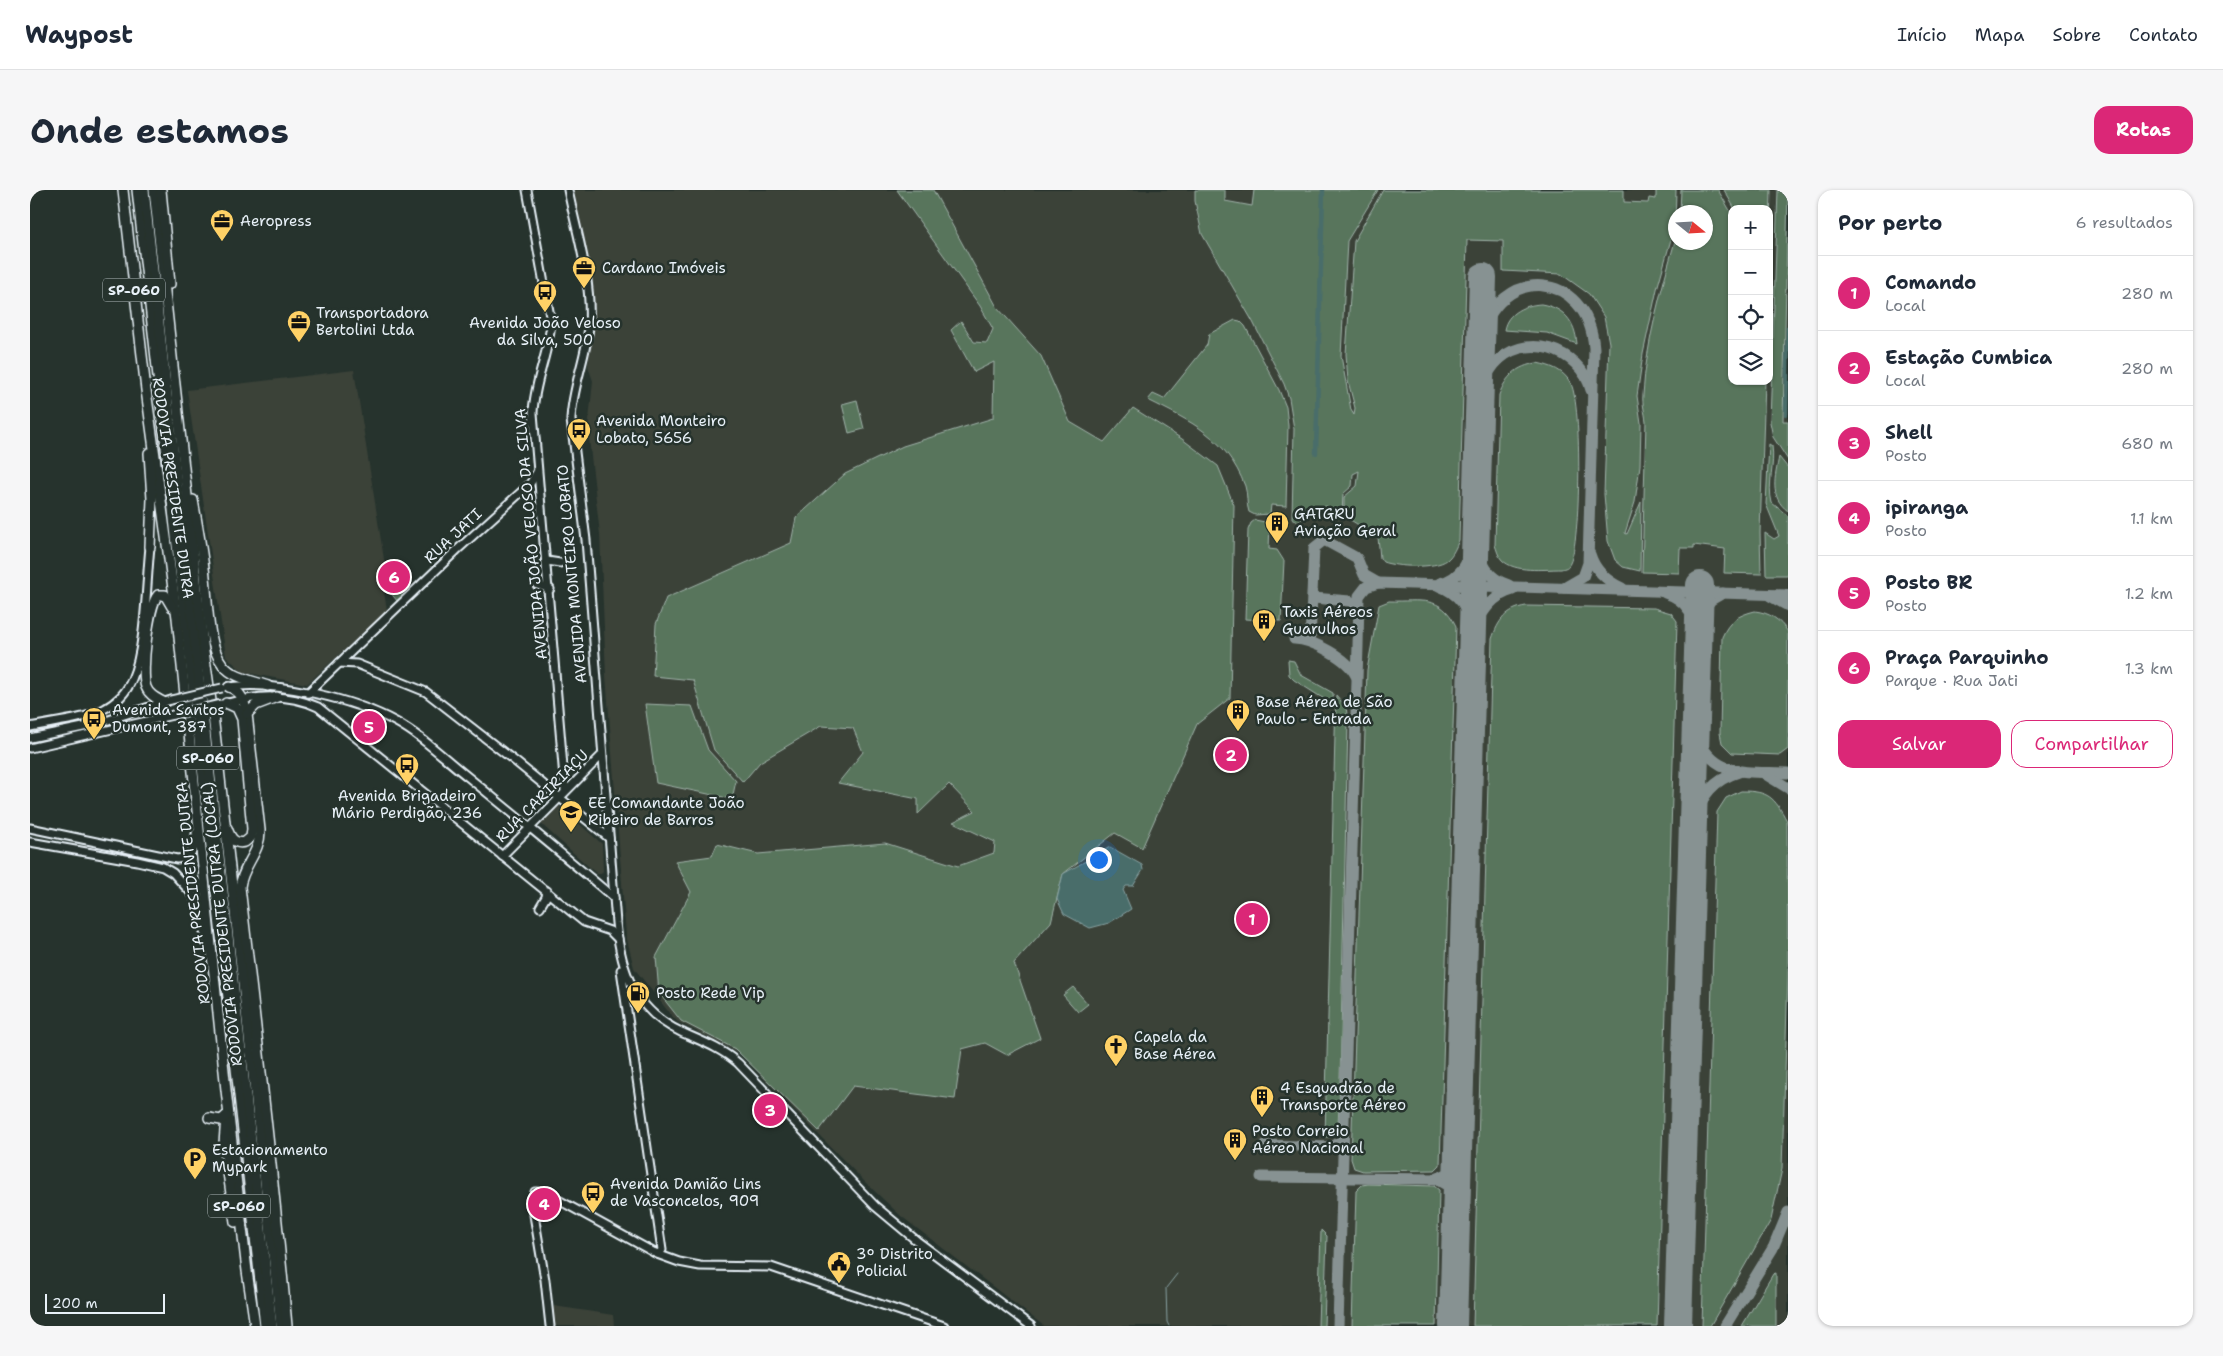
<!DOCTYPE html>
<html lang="pt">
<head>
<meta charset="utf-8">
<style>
	body { margin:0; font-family:"Shantell Sans",sans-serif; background:#f6f6f7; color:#1f2937 }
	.controls { position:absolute; right:15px; top:15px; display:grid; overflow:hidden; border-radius:10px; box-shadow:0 1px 4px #0004 }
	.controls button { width:45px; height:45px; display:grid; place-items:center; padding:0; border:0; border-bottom:1px solid #e0e1e3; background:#fff; color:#1f2937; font:25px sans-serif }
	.compass { position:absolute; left:1638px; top:15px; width:45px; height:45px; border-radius:50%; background:#fff; box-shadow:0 1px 4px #0004; rotate:108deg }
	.scale { position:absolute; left:15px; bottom:12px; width:120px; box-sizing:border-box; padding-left:5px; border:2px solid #e8f1f8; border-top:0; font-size:14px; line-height:18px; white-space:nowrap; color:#e8f1f8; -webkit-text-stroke:4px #26332d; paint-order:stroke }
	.you { position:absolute; left:1068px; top:669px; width:18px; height:18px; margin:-12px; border:4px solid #fff; border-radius:50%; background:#1a73e8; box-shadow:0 0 0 8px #1a73e833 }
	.badge { display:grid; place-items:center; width:32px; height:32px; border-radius:50%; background:#db2777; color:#fff; font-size:16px; font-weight:700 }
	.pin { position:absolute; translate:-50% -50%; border:2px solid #fff; box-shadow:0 1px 5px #0006 }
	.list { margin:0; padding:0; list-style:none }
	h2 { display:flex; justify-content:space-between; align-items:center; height:65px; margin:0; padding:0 20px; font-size:21px }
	h2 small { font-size:16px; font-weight:400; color:#747a83 }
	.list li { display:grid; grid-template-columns:32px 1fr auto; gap:15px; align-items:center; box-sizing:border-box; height:75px; padding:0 20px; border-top:1px solid #e0e1e3 }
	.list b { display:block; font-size:19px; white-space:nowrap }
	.list p { margin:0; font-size:16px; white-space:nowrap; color:#747a83 }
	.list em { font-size:16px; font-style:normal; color:#747a83 }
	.actions { display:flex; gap:10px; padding:15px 20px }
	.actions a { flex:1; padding:11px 0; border:1px solid #db2777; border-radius:15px; text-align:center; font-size:18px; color:#db2777 }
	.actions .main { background:#db2777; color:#fff }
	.icon { flex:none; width:28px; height:28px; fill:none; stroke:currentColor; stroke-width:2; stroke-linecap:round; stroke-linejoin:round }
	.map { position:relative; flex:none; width:1758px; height:1136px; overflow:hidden; border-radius:15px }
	header { display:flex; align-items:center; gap:30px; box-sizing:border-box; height:70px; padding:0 25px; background:#fff; border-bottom:1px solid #e0e1e3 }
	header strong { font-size:24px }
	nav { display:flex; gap:28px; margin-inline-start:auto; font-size:18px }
	.intro { display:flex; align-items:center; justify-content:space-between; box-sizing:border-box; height:120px; padding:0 30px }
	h1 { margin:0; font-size:35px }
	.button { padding:12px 22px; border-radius:15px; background:#db2777; color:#fff; font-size:18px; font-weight:700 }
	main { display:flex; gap:30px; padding:0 30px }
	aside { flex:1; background:#fff; border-radius:15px; box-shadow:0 1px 4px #0004 }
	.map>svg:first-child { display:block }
</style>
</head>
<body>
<header>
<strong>Waypost</strong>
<nav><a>Início</a><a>Mapa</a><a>Sobre</a><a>Contato</a></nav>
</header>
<div class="intro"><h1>Onde estamos</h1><a class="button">Rotas</a></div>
<main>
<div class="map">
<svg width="1758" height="1136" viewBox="0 0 1758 1136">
	<rect width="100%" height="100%" fill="#26332d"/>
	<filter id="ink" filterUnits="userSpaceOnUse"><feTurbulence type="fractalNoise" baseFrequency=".02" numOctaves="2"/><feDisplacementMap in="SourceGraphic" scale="10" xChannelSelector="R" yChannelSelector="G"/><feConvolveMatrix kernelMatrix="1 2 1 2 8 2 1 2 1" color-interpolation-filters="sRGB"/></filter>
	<g filter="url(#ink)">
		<g fill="#3b4239" fill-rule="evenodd">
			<path d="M544,0H1758V1136H1014L871,1026L835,992L709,863L648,832L641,825L604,778L596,745L576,485L570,344L558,240L563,191L558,176L565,118ZM1702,19H1739V191H1702ZM1646,22H1676V52H1646Z"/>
			<polygon points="324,180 359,401 354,402 357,421 277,494 213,482 196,466 157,200"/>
			<polygon points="527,614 572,654 573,681 571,684 567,684 510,633"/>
			<polygon points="524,1116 583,1125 584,1136 524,1136"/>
		</g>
		<g fill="#59755c" stroke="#a0b3aa">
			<polygon points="867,0 903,0 967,117 1011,166 1040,232 1074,252 1103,218 1152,249 1188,276 1204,315 1200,508 1167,534 1112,658 1085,643 1033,684 1021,732 984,773 1010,848 977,865 955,853 932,859 925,909 823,896 789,941 705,859 651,831 629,803 626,767 661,702 645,671 682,666 687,654 728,664 855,653 928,676 964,663 965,652 923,632 945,621 919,594 888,624 888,609 808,593 833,562 823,538 791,536 730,572 713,592 684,560 663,490 623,486 626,434 636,408 761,353 766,328 815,284 873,256 963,228 964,172 944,182 921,140 931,131 944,152 957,153 963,139 950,116"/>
			<path d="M1165,0H1195V11L1222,16L1224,0H1348L1317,51L1311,166L1321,220L1324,225L1325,218L1318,191L1316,164L1324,51L1353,0H1594V12L1618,13L1619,8L1626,9V1L1623,0H1646L1645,35L1627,99L1613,164L1607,206L1611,233L1610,275L1605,312L1595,343L1597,344L1611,312L1610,381L1593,377L1585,370L1578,351L1574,304L1579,153L1574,127L1559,104L1531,84L1473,81V51L1437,50L1429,350C1426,357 1423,365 1417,370C1405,379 1366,377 1353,372L1350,368L1348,347L1314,326V307L1327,296L1329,281L1323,284L1322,296L1313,304L1312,325L1296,316L1268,331L1262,328L1264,239L1259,208L1254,194L1223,132L1172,44L1165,11Z"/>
			<path d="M1651,0H1688L1702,24V191H1735L1730,343L1731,384L1694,383L1695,359L1664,355V358H1650L1649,383L1612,382L1616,231C1615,223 1612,213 1613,205C1616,153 1631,101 1645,51L1676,52V22H1650Z"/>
			<polygon points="1694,0 1741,0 1739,78 1739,19 1705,19"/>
			<polygon points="1748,0 1758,0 1753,231 1758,231 1758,270 1743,247 1740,232"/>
			<path d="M1511,114C1534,118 1545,131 1547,154L1517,143L1474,140C1477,122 1495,115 1511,114Z"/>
			<path d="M1205,130L1210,131L1215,136L1249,200L1256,217L1258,236L1256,316L1241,315L1240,324L1225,325L1219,322C1216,314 1218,305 1215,296C1196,247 1162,232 1118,210L1123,204L1134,209L1177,155L1179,144Z"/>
			<path d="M1507,173C1521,176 1534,180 1541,194C1552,216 1551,352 1540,373C1538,378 1535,378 1531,379C1513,379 1485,383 1472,370C1468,366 1467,360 1465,355L1469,205C1476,186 1487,176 1507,173Z"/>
			<polygon points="827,210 834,239 819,243 812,214"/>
			<path d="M1739,254L1742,256C1745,275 1737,294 1742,313L1758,326V385H1736L1735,343L1744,349L1749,346L1736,314Z"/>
			<path d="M1749,267L1758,278V321C1739,307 1745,287 1749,267Z"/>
			<polygon points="1225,330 1240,333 1239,359 1247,360 1254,371 1251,431 1215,429 1218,340 1221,333"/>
			<polygon points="358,372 382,398 368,412 359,401 355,376"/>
			<path d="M1359,411C1390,412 1411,404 1426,436L1410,975L1405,980L1333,981L1324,978L1321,969L1337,480L1349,415Z"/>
			<path d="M1496,416L1624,418L1641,423L1647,431L1627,1136H1443L1462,449C1468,431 1476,419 1496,416Z"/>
			<path d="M1725,421C1740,423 1749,429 1758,442V559L1750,565L1702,563L1692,553L1690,543L1692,447C1699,431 1708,425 1725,421Z"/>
			<polygon points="1258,470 1264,471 1271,485 1303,503 1304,518 1294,509 1264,490 1259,485"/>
			<polygon points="1306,505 1316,517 1318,532 1310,892 1308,936 1300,947 1295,947"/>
			<polygon points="615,514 662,516 678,560 706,591 702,609 626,593"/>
			<path d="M1711,601C1739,601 1744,607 1757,631L1758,784L1752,979L1741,1030L1680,1136H1672L1687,622L1696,608Z"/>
			<polygon points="1043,797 1058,814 1048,822 1033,805"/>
			<polygon points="1338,994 1404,996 1409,1000 1406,1136 1322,1136 1326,1001 1332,995"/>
			<polygon points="1291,1040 1297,1046 1294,1136 1288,1136"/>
			<polygon points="1746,1083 1746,1136 1712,1136 1743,1084"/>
		</g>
		<polygon fill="#486d6a" stroke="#88a2a3" points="1080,657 1112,675 1113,680 1103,696 1096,696 1093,700 1101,719 1079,733 1060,738 1034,724 1027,709 1033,684"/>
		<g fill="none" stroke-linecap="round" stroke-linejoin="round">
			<polyline stroke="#88a2a3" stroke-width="1" points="1139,1136 1137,1132 1136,1098 1147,1084"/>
			<g stroke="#486d6a" stroke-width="4.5">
				<polyline points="1756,224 1758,138"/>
				<polyline points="1286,263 1293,0"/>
			</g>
			<g stroke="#879292" stroke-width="11">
				<path d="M1451,149C1468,74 1558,79 1564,158L1558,373L1553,387L1534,398"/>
				<path d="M1450,207C1453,196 1456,184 1464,175C1493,140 1550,158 1561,200"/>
				<path d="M1446,352C1451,372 1457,389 1479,395"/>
				<path d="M1560,364C1565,381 1577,391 1592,398"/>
				<path d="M1410,393C1431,389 1439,370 1446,352"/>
				<path d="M1409,396C1431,404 1437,418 1443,439"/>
				<path d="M1635,403C1658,410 1665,427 1669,449"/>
				<polyline points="1740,406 1758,416"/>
				<polyline points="1283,408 1320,411 1329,423"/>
				<polyline points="1669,426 1681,410 1693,403"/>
				<path d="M1443,439C1453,421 1463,405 1483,400"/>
				<path d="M1264,449C1282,449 1319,469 1326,486"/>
				<polyline points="1280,451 1284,358 1294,350 1327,368 1334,385 1348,393"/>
				<path d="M1666,544C1684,589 1717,581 1758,583"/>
				<polyline points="1735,584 1758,598"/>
				<path d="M1663,629C1673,605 1683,590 1709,582"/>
				<polyline points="1235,955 1303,957 1313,949"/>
				<polyline points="1231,987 1406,989 1419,983 1427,970"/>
				<polyline points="1406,989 1420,997 1426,1008"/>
				<polyline points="1424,1113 1425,1136"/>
				<polyline points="1308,1136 1328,456 1329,406 1336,397 1348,393 1758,405"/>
				<polyline points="1695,1136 1743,1058 1758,1022"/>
			</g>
			<g stroke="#879292" stroke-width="28">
				<polyline points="1423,1136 1453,87"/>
				<polyline points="1648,1136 1670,395"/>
			</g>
			<g stroke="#e8f1f8" stroke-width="11">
				<g id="secondary">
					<path d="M497,0L521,132C519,163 504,192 503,223L535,600"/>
					<path d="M538,0C547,45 562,89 559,136C556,168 542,198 541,230L556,350L586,733C591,781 604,820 651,842C671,851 691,858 708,873L845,1016L887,1051L1001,1136"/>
					<polyline points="517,371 530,373"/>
					<polyline points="507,395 520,399"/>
					<polyline points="309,473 327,474 396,502 486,572 579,648"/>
					<path d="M198,497C245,490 324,509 366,532C392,546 415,569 438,587C487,627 536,667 584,708"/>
					<polyline points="278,503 427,360 500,294 507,282"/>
					<path d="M194,514C226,505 257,503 288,517L554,732L580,741L588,749"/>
					<path d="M0,537C23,532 53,530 74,519C86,513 97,502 102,489C116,457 116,394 120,357"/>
					<polyline points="0,548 63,535 141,510"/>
					<polyline points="0,558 143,525"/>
					<path d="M0,638L147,669C162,668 166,658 166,643"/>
					<polyline points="0,652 107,671 133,677 143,683 164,706 177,752"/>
					<polyline points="472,666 571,566"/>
					<polyline points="510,717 516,707 517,701"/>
					<polyline points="591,780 632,1060 629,1064 625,1063"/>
					<polyline points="506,1021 509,1007 519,1007"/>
					<polyline points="627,1064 649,1072 670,1076 741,1077 914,1136"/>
					<polyline points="520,1136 515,1090 504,1025 503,1008 505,1002 514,1002 625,1063"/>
				</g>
			</g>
			<g stroke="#e8f1f8" stroke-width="12">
				<g id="highway">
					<polyline points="93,0 116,200 147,428 196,900 217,1081 225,1136"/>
					<polyline points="107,0 235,1136"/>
					<polyline points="114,0 242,1136"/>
					<polyline points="124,0 173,454 183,525 251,1136"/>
					<polyline points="131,0 140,94"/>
					<polyline points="119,263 122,309 120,357"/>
					<path d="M163,310C167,332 171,355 174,378C178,405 176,454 193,475C203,488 224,491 238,496"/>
					<path d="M199,497C212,502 214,510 217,524L230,640C231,662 212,676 210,697C227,844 244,990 257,1136"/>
					<path d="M133,512C126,508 119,505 116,497C111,483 118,416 128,405H135L142,417"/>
					<path d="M196,513L207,518L212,529L222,639L221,647L215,652C204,655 200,647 197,638"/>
					<polyline points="217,524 226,515 247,507"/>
					<polyline points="196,926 194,954 205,1032"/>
					<polyline points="179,928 191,930 196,926"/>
				</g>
			</g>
			<use href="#secondary" stroke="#26332d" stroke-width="7"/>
			<use href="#highway" stroke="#26332d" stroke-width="9"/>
			<g stroke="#e8f1f8" stroke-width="11" stroke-linecap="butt">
				<g id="secondary-bridge">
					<polyline points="141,510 192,498"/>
					<polyline points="143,525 191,514"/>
				</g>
			</g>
			<use href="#secondary-bridge" stroke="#26332d" stroke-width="7"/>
		</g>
	</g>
	<defs>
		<g id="office-pin" transform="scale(1.25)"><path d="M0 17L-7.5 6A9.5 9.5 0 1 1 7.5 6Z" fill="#ffd166" stroke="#26332d"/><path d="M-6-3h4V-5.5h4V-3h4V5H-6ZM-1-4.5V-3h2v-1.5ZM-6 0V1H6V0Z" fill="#111"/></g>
		<g id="bus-pin" transform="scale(1.25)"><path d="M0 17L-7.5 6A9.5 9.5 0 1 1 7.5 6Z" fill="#ffd166" stroke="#26332d"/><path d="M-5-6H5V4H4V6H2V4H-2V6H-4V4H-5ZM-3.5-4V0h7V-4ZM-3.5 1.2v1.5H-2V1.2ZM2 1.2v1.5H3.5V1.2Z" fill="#111"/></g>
		<g id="building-pin" transform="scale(1.25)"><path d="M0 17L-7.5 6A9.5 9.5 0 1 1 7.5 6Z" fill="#ffd166" stroke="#26332d"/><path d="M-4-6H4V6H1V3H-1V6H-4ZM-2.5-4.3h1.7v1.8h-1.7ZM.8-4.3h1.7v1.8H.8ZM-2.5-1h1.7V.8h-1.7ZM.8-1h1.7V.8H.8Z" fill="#111"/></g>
		<g id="school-pin" transform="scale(1.25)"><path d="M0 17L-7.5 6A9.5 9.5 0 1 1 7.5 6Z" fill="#ffd166" stroke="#26332d"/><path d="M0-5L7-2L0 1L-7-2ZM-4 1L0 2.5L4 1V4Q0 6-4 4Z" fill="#111"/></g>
		<g id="fuel-pin" transform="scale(1.25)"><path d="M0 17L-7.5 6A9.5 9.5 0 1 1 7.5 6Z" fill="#ffd166" stroke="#26332d"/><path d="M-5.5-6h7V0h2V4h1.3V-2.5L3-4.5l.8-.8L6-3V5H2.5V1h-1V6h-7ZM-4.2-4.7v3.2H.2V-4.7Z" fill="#111"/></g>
		<g id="church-pin" transform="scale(1.25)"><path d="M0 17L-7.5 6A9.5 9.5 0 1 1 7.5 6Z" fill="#ffd166" stroke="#26332d"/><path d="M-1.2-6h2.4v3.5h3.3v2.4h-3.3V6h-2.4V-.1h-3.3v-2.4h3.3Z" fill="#111"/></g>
		<g id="parking-pin" transform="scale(1.25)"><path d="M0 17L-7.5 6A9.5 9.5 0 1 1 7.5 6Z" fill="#ffd166" stroke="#26332d"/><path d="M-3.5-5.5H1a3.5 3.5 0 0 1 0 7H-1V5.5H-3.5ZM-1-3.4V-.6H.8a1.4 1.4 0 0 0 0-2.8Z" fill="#111"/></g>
		<g id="civic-pin" transform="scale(1.25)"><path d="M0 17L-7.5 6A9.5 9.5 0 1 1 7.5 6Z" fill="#ffd166" stroke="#26332d"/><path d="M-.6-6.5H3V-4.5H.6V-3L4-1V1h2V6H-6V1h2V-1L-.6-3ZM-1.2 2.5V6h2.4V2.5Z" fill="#111"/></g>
	</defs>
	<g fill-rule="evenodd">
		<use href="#office-pin" x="192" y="31"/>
		<use href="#office-pin" x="554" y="78"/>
		<use href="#bus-pin" x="515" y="102"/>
		<use href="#office-pin" x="269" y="132"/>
		<use href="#bus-pin" x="549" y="240"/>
		<use href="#building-pin" x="1247" y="333"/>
		<use href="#building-pin" x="1234" y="431"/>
		<use href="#building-pin" x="1208" y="521"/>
		<use href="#bus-pin" x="64" y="529"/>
		<use href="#bus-pin" x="377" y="575"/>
		<use href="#school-pin" x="541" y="622"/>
		<use href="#fuel-pin" x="608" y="803"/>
		<use href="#church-pin" x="1086" y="856"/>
		<use href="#building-pin" x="1232" y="907"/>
		<use href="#building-pin" x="1205" y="950"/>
		<use href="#parking-pin" x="165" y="969"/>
		<use href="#bus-pin" x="563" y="1003"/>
		<use href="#civic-pin" x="809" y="1073"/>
	</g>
	<g text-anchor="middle" stroke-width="5" stroke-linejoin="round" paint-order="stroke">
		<g fill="#26332d" stroke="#aeb8bb" stroke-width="1">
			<rect x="73" y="88.5" width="62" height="23" rx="4"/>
			<rect x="147" y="556.5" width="62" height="23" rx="4"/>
			<rect x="178" y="1004.5" width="62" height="23" rx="4"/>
		</g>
		<g font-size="14" font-weight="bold" fill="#e8f1f8">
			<text x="104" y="105">SP-060</text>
			<text x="178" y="573">SP-060</text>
			<text x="209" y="1021">SP-060</text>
		</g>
		<g font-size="15" fill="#e8f1f8" stroke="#26332d" text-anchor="start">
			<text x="210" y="36">Aeropress</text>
			<text x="572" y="83">Cardano Imóveis</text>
			<text x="286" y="128">Transportadora<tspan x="286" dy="17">Bertolini Ltda</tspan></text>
			<text x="515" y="138" text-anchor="middle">Avenida João Veloso<tspan x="515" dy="17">da Silva, 500</tspan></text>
			<text x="566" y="236">Avenida Monteiro<tspan x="566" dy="17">Lobato, 5656</tspan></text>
			<text x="1264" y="329">GATGRU<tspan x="1264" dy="17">Aviação Geral</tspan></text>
			<text x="1252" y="427">Taxis Aéreos<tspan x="1252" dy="17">Guarulhos</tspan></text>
			<text x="1226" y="517">Base Aérea de São<tspan x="1226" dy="17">Paulo - Entrada</tspan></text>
			<text x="82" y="525">Avenida Santos<tspan x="82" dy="17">Dumont, 387</tspan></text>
			<text x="377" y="611" text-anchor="middle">Avenida Brigadeiro<tspan x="377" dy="17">Mário Perdigão, 236</tspan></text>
			<text x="558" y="618">EE Comandante João<tspan x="558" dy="17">Ribeiro de Barros</tspan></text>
			<text x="626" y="808">Posto Rede Vip</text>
			<text x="1104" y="852">Capela da<tspan x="1104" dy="17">Base Aérea</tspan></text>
			<text x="1250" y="903">4 Esquadrão de<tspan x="1250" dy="17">Transporte Aéreo</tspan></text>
			<text x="1222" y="946">Posto Correio<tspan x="1222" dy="17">Aéreo Nacional</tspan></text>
			<text x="182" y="965">Estacionamento<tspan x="182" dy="17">Mypark</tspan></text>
			<text x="580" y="999">Avenida Damião Lins<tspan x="580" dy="17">de Vasconcelos, 909</tspan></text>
			<text x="826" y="1069">3º Distrito<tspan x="826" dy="17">Policial</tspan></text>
		</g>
		<g font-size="15" fill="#e8f1f8" stroke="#26332d">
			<text transform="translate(143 298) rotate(82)" y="5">RODOVIA PRESIDENTE DUTRA</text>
			<text transform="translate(501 344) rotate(-95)" y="5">AVENIDA JOÃO VELOSO DA SILVA</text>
			<text transform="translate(423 346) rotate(-43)" y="5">RUA JATI</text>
			<text transform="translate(542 384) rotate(-95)" y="5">AVENIDA MONTEIRO LOBATO</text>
			<text transform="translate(512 606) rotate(-45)" y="5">RUA CARIRIAÇU</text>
			<text transform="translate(163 703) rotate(-96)" y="5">RODOVIA PRESIDENTE DUTRA</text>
			<text transform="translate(192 734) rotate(-96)" y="5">RODOVIA PRESIDENTE DUTRA (LOCAL)</text>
		</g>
	</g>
</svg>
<div class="controls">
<button>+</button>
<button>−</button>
<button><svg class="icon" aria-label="locate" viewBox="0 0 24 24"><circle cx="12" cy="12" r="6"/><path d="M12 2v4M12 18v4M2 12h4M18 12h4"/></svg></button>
<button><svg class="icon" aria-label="layers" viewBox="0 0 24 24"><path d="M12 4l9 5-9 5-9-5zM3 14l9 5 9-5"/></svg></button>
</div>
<svg class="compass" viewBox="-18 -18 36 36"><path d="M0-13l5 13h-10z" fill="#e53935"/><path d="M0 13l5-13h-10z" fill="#747a83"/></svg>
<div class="scale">200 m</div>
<div class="you"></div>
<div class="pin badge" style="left:1222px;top:729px">1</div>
<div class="pin badge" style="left:1201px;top:565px">2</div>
<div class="pin badge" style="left:740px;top:920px">3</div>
<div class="pin badge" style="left:514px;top:1014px">4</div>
<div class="pin badge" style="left:339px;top:537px">5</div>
<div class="pin badge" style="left:364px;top:387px">6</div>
</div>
<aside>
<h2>Por perto<small>6 resultados</small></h2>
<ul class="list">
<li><span class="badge">1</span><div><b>Comando</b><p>Local</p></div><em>280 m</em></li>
<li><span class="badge">2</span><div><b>Estação Cumbica</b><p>Local</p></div><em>280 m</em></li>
<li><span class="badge">3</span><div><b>Shell</b><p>Posto</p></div><em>680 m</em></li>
<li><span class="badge">4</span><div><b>ipiranga</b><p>Posto</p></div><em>1.1 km</em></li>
<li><span class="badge">5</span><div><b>Posto BR</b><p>Posto</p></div><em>1.2 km</em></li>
<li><span class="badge">6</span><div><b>Praça Parquinho</b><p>Parque · Rua Jati</p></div><em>1.3 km</em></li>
</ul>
<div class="actions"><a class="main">Salvar</a><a>Compartilhar</a></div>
</aside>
</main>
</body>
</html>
